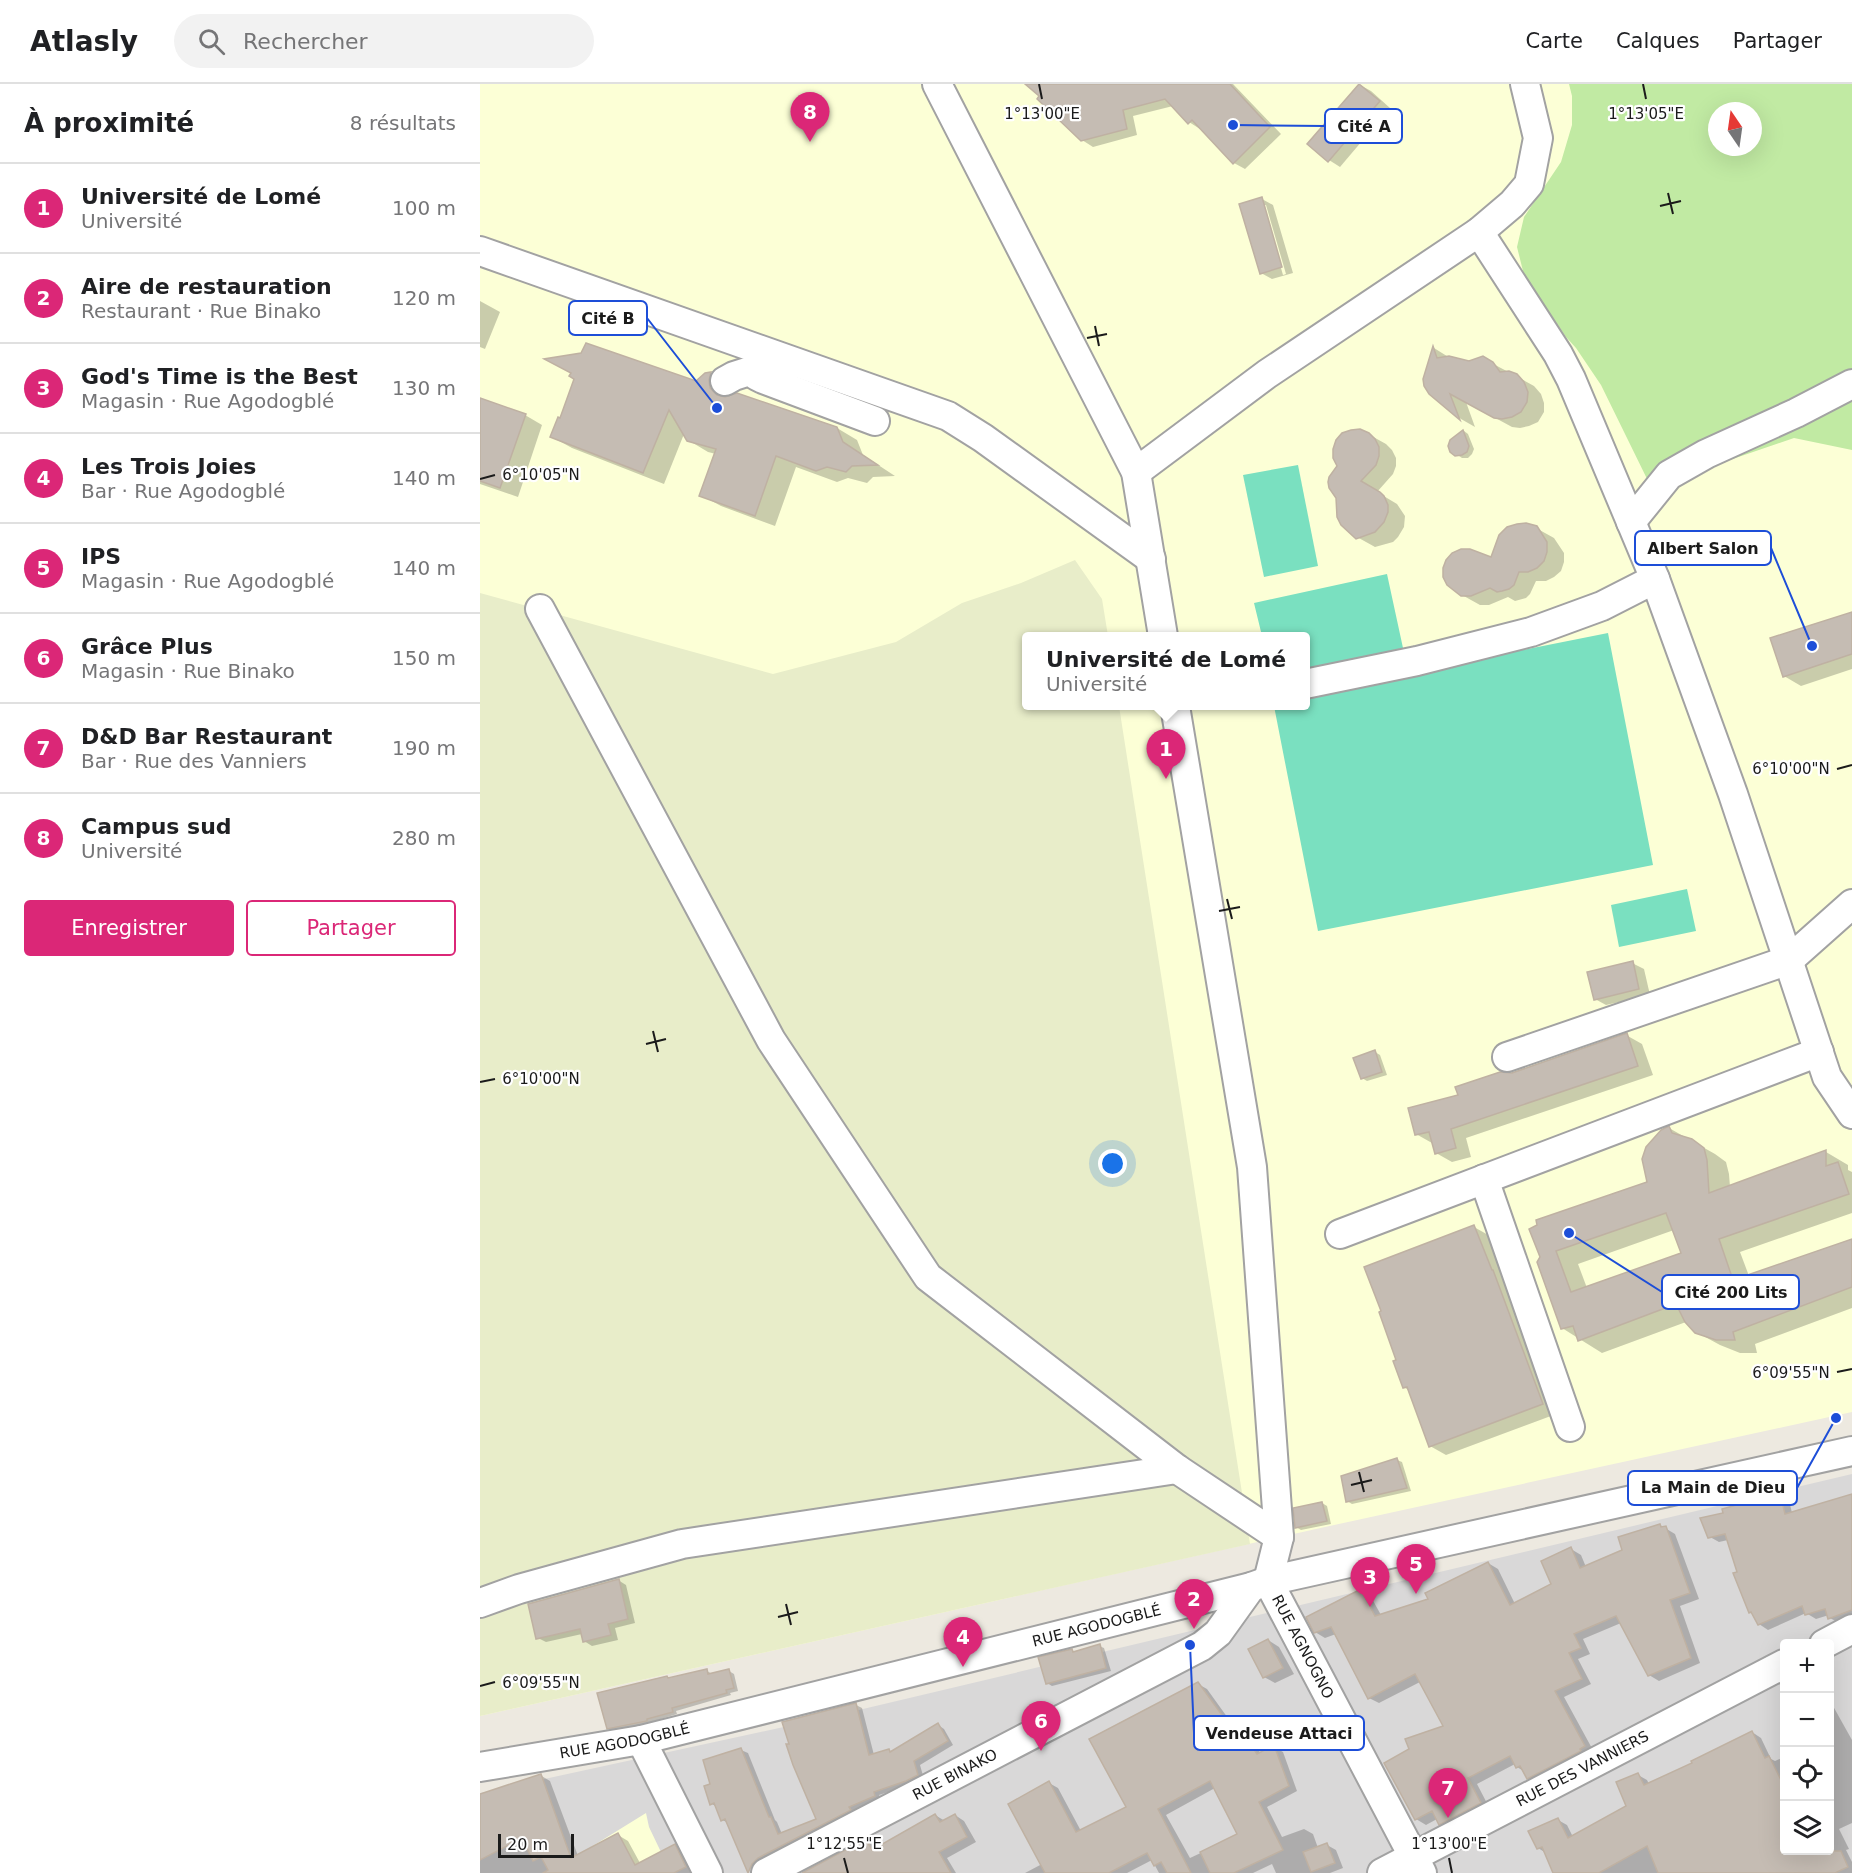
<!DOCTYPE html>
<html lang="fr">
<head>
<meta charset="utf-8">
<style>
	body { margin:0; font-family:"DejaVu Sans",sans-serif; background:#f2f2f2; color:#202124 }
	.controls { position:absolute; right:18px; bottom:18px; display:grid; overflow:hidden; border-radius:6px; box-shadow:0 6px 24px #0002 }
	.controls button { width:54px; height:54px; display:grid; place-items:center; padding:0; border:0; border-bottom:2px solid #e0e0e0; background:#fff; color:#202124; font:30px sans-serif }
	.compass { position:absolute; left:1228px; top:18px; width:54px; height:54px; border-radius:50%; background:#fff; box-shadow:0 6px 24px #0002; rotate:347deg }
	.scale { position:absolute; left:18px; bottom:15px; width:76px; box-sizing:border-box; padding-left:6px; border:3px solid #1b1b1b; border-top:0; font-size:16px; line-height:21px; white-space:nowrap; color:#1b1b1b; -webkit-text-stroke:4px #fff; paint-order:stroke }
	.you { position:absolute; left:633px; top:1080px; width:21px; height:21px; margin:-15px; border:4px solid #fff; border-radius:50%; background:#1a73e8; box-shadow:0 0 0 9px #1a73e833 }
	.badge { display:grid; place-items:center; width:39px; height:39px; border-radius:50%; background:#db2777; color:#fff; font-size:20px; font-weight:700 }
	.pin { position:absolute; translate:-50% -50px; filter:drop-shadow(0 2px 3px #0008) }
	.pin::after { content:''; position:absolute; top:32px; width:21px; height:18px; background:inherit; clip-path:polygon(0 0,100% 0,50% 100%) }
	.popup { position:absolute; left:542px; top:548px; width:288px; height:78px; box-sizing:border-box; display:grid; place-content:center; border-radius:6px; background:#fff; filter:drop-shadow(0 2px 4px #0005); font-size:20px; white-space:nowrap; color:#757577 }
	.popup b { font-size:22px; color:#202124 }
	.popup::after { content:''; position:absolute; left:50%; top:100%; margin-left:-12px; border:12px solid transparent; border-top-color:#fff }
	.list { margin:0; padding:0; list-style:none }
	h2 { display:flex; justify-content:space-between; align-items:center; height:78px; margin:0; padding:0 24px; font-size:26px }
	h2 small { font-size:20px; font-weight:400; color:#757577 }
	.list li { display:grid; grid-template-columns:39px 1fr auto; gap:18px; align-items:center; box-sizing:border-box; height:90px; padding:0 24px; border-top:2px solid #e0e0e0 }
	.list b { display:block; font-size:22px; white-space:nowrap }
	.list p { margin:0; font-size:20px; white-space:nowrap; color:#757577 }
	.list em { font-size:20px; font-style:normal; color:#757577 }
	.actions { display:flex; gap:12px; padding:18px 24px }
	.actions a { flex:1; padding:14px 0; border:2px solid #db2777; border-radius:6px; text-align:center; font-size:21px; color:#db2777 }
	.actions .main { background:#db2777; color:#fff }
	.icon { flex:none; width:33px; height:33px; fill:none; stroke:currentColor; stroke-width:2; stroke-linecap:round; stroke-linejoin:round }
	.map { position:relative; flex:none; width:1372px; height:1789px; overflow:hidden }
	header { display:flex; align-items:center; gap:36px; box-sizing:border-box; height:84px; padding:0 30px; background:#fff; border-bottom:2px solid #e0e0e0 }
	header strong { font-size:28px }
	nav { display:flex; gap:33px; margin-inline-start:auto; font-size:21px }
	.search { width:420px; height:54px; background:#f2f2f2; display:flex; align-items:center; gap:15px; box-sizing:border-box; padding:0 21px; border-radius:33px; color:#757577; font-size:22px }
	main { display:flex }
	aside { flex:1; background:#fff }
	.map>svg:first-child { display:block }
</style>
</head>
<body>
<header>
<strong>Atlasly</strong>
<div class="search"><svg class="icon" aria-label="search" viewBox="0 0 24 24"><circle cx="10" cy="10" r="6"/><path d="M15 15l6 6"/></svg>Rechercher</div>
<nav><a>Carte</a><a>Calques</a><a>Partager</a></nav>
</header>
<main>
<aside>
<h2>À proximité<small>8 résultats</small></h2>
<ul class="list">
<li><span class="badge">1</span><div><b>Université de Lomé</b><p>Université</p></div><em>100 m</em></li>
<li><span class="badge">2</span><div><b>Aire de restauration</b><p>Restaurant · Rue Binako</p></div><em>120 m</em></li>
<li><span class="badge">3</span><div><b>God's Time is the Best</b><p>Magasin · Rue Agodogblé</p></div><em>130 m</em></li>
<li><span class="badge">4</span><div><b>Les Trois Joies</b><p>Bar · Rue Agodogblé</p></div><em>140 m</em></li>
<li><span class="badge">5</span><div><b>IPS</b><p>Magasin · Rue Agodogblé</p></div><em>140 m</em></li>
<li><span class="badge">6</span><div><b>Grâce Plus</b><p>Magasin · Rue Binako</p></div><em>150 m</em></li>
<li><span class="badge">7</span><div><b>D&amp;D Bar Restaurant</b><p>Bar · Rue des Vanniers</p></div><em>190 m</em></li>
<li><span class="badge">8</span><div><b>Campus sud</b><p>Université</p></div><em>280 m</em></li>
</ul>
<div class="actions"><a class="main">Enregistrer</a><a>Partager</a></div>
</aside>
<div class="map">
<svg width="1372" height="1789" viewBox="0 0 1372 1789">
	<rect width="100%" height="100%" fill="#ede9e0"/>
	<path fill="#d9d8d8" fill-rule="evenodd" d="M1372,1390V1789H0V1709L345,1634ZM1304,1560H1350V1766H1304Z"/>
	<g fill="#fcffd6" fill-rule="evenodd">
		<path d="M0,0H1372V1328L845,1443L0,1632ZM1237,27H1273V63H1237ZM546,552H825V622H546Z"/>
		<polygon points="166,1729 169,1743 191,1789 69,1789"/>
	</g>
	<polygon fill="#e8edc9" points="595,476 622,515 628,552 546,552 546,622 639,622 770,1460 0,1632 0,509 293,590 416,558 482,519 541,499"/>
	<path fill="#c1eaa3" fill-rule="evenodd" d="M1089,0H1372V366L1314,354L1171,403L1121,301L1096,264L1086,253L1044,191L1037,163L1044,133L1081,78L1092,41V12ZM1237,27H1273V63H1237Z"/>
	<g fill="#7ae0c0">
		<polygon points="818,381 838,482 784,493 763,391"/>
		<polygon points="907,490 923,564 826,586 825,552 782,552 774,519"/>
		<polygon points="1128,549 1173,781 838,847 794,622 825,622 826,609"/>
		<polygon points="1207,805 1216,847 1139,863 1131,821"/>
	</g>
	<g fill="#0003" fill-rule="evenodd">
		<polygon points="547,0 753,0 801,50 765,85 754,79 721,43 720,45 709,38 693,22 653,32 657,51 613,63 602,56"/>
		<polygon points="880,1 891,7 910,24 860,83 849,76"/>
		<path d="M782,115L793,121L813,189L792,195L781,189ZM783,121H786L806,190L803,191Z"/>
		<polygon points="0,217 20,228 5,265 0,263"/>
		<polygon points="954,264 970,274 989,279 1002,274 1036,292 1054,302 1061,310 1064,319 1064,328 1058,338 1049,342 1040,344 1032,343 986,318 995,343 981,335 950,309"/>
		<polygon points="231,290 251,301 248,308 249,314 357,344 377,356 383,371 415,392 393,393 387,399 368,394 357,398 316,383 295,442 241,422 221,411 236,370 228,368 208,356 204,350 184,400 92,364 72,353 216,298 225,291"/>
		<polygon points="0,316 45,331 62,341 38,413 0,400"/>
		<polygon points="984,347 988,350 994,365 992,370 988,374 982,374 976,370"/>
		<polygon points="888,350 906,360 912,366 916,374 916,382 913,390 897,408 917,420 925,432 924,443 918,453 913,458 895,463 877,453 862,440"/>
		<polygon points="1056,444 1074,454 1084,469 1084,478 1081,487 1074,493 1066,497 1056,497 1050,510 1046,514 1035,517 1028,513 1009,521 1000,521 982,511 1011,475"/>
		<polygon points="1372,529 1372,585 1321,602 1304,592 1292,555"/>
		<polygon points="1152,879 1164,885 1170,911 1126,921 1115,915"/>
		<polygon points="1146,951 1162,960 1173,991 986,1054 991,1073 972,1078 956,1069 952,1059 936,1050 980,1012"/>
		<polygon points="895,968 900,971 907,991 887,997 882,994"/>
		<path d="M1189,1044L1235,1070L1246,1078L1249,1090L1250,1103L1346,1068L1368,1081V1086L1372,1088V1129L1260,1168L1269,1192L1372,1157V1224L1275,1260L1277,1269H1260L1240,1261L1216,1248L1206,1238L1122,1269L1082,1244L1058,1178L1169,1099ZM1194,1146L1202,1170L1107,1204L1098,1180Z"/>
		<polygon points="994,1143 1010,1152 1079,1329 966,1371 950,1362 930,1307 924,1303 918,1277 903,1228"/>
		<polygon points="917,1376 922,1378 931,1407 872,1420 867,1417"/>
		<polygon points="1300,1411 1309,1416 1312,1429 1372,1411 1372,1534 1359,1539 1350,1534 1349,1531 1336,1535 1326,1529 1288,1546 1279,1540 1273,1530 1270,1528 1248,1456 1239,1458 1230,1453 1245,1430"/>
		<polygon points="842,1419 847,1422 851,1440 821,1446 816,1443"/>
		<polygon points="1180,1441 1195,1450 1219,1515 1200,1522 1220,1579 1179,1597 1169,1591 1141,1539 1103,1555 1110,1570 1098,1575 1111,1600 1084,1613 1114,1668 1058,1699 1048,1694 1045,1688 1037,1683 1035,1680 997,1700 1010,1725 970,1745 960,1740 957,1735 946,1741 936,1735 931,1666 965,1643 940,1598 899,1619 889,1614 856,1550 845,1554 835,1548 881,1507 891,1513 901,1531 950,1516 1008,1479 1018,1485 1035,1520 1073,1500 1091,1465 1101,1471 1106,1483 1144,1467"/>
		<polygon points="138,1496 146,1501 155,1539 135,1544 138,1556 112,1562 104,1557 102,1550 66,1558 58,1554"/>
		<polygon points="788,1556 799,1563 814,1590 795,1599 784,1593"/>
		<polygon points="619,1562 624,1564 631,1587 572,1602 567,1599 592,1566 595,1568"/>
		<polygon points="227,1587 232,1590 249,1587 254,1590 258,1607 250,1609 251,1611 196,1627 197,1630 171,1638 172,1640 134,1647 128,1644 189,1595"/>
		<path d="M718,1600L727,1605L763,1655L765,1654L774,1659L781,1670L794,1663L803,1668L817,1707L787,1723L802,1753L824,1745L833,1750L838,1764L847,1761L856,1766L863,1784L850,1789H796L792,1780L773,1789H679L672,1776L647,1789H545L562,1780L569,1699L578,1704L601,1747L648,1723ZM735,1704L759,1751L710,1774L686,1731Z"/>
		<polygon points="1350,1619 1353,1622 1372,1656 1372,1739 1359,1745 1369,1765 1366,1766 1372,1778 1372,1789 1075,1789 1066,1769 1058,1764 1078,1736 1087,1741 1093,1753 1148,1723 1158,1691 1167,1696 1169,1700 1214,1680 1272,1648 1281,1654 1291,1675 1295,1677 1304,1673 1304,1766 1350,1766"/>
		<polygon points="376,1621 382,1624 394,1671 409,1667 412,1668 458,1641 464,1645 473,1661 440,1681 444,1695 433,1700 399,1711 401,1715 374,1727 376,1730 281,1779 272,1783 266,1779 249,1739 242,1736 237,1723 232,1720 232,1701 261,1666 268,1669 295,1736 297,1738 302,1750 338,1736"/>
		<polygon points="60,1691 70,1697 98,1772 138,1751 148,1757 160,1779 195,1761 205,1767 216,1789 0,1789 0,1711"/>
		<polygon points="455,1731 465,1737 475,1731 484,1737 496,1758 467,1774 476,1789 323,1789 386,1757 395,1762 397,1765"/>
	</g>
	<g fill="#c5bcb3" stroke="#bfb1a2" stroke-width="1.5" fill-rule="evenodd">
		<polygon points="545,0 750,0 790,43 753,80 712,36 708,40 685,15 643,26 647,45 601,57 557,15 559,12"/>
		<polygon points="879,0 900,17 848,78 827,60"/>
		<polygon points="782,113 802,183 780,190 759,120"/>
		<polygon points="106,259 216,297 225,289 231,288 229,296 230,304 237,311 245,313 257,309 357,343 363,358 398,381 372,382 366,388 347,383 336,387 296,372 275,432 219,412 236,365 207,357 189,326 163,389 70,353 78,333 80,334 94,295 89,292 91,289 64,275 101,269"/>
		<polygon points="953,262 957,274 969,272 989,277 1003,272 1013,278 1020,288 1029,287 1037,290 1044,298 1048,308 1047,318 1041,328 1032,333 1022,335 1014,334 970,310 980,336 949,310 944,302 943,295"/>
		<polygon points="0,314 46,330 20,404 0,397"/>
		<polygon points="880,345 889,349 895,355 899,363 899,372 896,381 881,397 900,408 904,412 908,421 908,428 904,438 895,448 876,455 861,441 857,433 856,414 849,404 848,398 849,393 857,382 853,374 853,365 856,356 862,349 871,346"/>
		<polygon points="983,346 989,362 987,368 982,371 975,372 970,368 968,362 970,356"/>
		<polygon points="1046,439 1057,442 1067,458 1067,468 1064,477 1057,484 1048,488 1039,488 1034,501 1029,505 1022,507 1017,508 1010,504 991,512 981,512 967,501 963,493 963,484 966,476 972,469 981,465 990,465 1011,473 1019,451 1027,443 1037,440"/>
		<polygon points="1372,528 1372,570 1303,593 1290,554"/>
		<polygon points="1153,877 1159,905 1114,916 1107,888"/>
		<polygon points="1147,949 1158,982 971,1045 976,1064 955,1070 949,1048 935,1051 928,1024 978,1011 975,1003 1020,988 1032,989"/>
		<polygon points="895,966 902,988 881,995 873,974"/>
		<path d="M1189,1042L1192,1049L1212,1055L1224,1064L1227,1076L1229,1109L1346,1066V1082L1358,1078L1369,1110L1239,1155L1253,1196L1372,1155V1203L1253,1248L1255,1256H1236L1215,1249L1205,1238L1196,1220L1098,1257L1093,1242L1081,1245L1057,1178L1060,1173L1049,1145L1057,1141L1056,1136L1167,1098L1162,1075L1166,1063L1181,1046ZM1186,1129L1201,1169L1091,1208L1076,1167Z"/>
		<polygon points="994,1141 1012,1186 1013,1186 1063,1320 949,1363 927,1303 923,1304 913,1277 916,1276 899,1228 901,1227 884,1183"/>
		<polygon points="917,1374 927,1404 866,1418 861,1392"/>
		<polygon points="1300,1409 1305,1430 1372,1410 1372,1526 1348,1535 1345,1525 1325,1531 1322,1522 1278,1541 1271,1528 1269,1529 1253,1489 1257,1488 1245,1450 1228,1454 1220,1434 1243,1429 1242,1425"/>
		<polygon points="842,1418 847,1437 815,1444 813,1424"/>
		<polygon points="1180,1440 1181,1443 1186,1442 1210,1509 1190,1516 1211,1574 1168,1592 1136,1532 1094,1550 1101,1564 1089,1569 1102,1595 1075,1607 1105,1662 1100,1665 1101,1667 1047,1695 1040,1682 1036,1684 1030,1672 988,1694 1001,1719 959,1741 952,1727 935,1736 904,1679 929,1665 925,1655 963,1642 935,1590 888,1615 851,1543 834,1549 826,1533 881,1505 895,1532 948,1515 945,1509 1008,1478 1030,1521 1071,1500 1061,1477 1091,1463 1100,1484 1142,1466 1138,1453"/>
		<polygon points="139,1495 148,1535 128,1540 131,1551 103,1558 100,1545 56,1555 48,1520"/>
		<polygon points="788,1555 803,1584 783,1594 768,1565"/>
		<polygon points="620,1560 626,1584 566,1600 558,1573 592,1565 593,1568"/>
		<polygon points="227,1585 228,1590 249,1585 254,1604 246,1606 247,1609 192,1624 193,1628 167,1635 167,1637 127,1645 117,1609 187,1592 188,1594"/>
		<polygon points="718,1598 760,1656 765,1652 777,1670 794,1661 809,1702 779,1718 803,1766 754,1789 730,1789 720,1768 757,1750 730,1697 678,1725 711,1789 687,1789 681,1778 674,1782 667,1769 629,1789 565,1789 528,1720 569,1697 596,1748 646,1723 609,1655"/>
		<polygon points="376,1619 389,1671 409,1665 410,1668 458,1639 468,1657 434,1677 438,1691 426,1697 394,1708 395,1712 369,1723 371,1726 278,1774 272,1780 268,1789 245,1735 241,1737 234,1719 230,1721 224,1702 230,1700 223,1676 261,1664 289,1733 291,1733 298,1750 336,1735 313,1681 306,1660 309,1660 302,1638"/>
		<polygon points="1272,1647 1285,1674 1289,1672 1305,1704 1305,1767 1361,1767 1368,1783 1355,1789 1178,1789 1167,1762 1119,1789 1073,1789 1062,1763 1057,1765 1048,1747 1078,1734 1088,1754 1146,1722 1136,1698 1158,1689 1164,1701 1212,1679 1211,1677"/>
		<polygon points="61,1690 91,1774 138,1749 155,1781 195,1760 206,1783 194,1789 63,1789 68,1786 61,1773 53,1777 42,1754 0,1776 0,1710"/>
		<polygon points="455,1730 460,1738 475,1730 487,1753 459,1768 471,1789 322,1789 386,1755 392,1766"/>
		<polygon points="847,1759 855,1779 831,1788 823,1768"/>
	</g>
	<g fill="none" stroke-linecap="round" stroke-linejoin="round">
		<g stroke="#a2a2a2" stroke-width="32">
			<g id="minor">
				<polyline points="457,0 656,388 683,552"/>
				<polyline points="999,148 1078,270 1091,295 1175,495 1253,710 1347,993 1372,1030"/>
				<polyline points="0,167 468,332 503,354 671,475"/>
				<polyline points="276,285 277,292 283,295 395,337"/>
				<polyline points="245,297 254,292 276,285 289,272"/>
				<polyline points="656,388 787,290 999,148 1032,120 1049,100 1058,54 1045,0"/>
				<polyline points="1151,438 1189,391 1226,370 1316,329 1372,300"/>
				<polyline points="60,525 291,956 448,1193 697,1385 799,1453"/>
				<polyline points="825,600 937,577 1051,548 1122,522 1175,495"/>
				<path id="s1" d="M695,622L772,1083L799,1453L788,1497L942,1789"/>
				<polyline points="1027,973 1309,876 1372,820"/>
				<polyline points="1004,1095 1090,1343"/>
				<polyline points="860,1150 1339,968"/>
				<polyline points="0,1519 39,1505 202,1460 697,1385"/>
				<polyline points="1344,1560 1372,1545"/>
				<polyline points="161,1656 228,1789"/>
				<path id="s2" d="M0,1683L161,1656L771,1503L788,1497L1372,1367"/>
				<path id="s3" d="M286,1789L722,1562L738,1549L771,1503"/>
				<path id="s4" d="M902,1789L1304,1580"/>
			</g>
		</g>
		<use href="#minor" stroke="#fff" stroke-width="28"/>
	</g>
	<path fill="none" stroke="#1b1b1b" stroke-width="2" d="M559,0L562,15M1163,0L1166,15M1188,109L1193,130M1180,122L1201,117M615,242L619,262M607,254L627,250M0,395L15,391M1357,685L1372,681M747,815L752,835M739,827L760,823M173,947L178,968M166,960L186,955M0,998L15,995M1357,1288L1372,1285M879,1388L884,1408M871,1401L892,1396M306,1520L311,1541M298,1533L318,1528M0,1602L15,1598M364,1774L368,1789M969,1774L972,1789"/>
	<g text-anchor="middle" stroke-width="4.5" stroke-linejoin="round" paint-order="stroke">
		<g font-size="15" fill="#1b1b1b" stroke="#fff">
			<text dy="5" stroke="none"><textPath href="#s2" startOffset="633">RUE AGODOGBLÉ</textPath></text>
			<text dy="5" stroke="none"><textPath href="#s1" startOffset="958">RUE AGNOGNO</textPath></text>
			<text dy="5" stroke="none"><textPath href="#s2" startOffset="147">RUE AGODOGBLÉ</textPath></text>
			<text dy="5" stroke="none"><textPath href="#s4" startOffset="226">RUE DES VANNIERS</textPath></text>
			<text dy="5" stroke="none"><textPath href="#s3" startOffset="213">RUE BINAKO</textPath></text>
		</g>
	</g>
	<g font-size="15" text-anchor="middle" fill="#1b1b1b" stroke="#fff" stroke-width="4.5" stroke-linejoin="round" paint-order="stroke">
		<text x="562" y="35">1°13'00"E</text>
		<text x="1166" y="35">1°13'05"E</text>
		<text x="61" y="396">6°10'05"N</text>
		<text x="1311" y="690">6°10'00"N</text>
		<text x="61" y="1000">6°10'00"N</text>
		<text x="1311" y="1294">6°09'55"N</text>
		<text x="61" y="1604">6°09'55"N</text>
		<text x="364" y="1765">1°12'55"E</text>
		<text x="969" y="1765">1°13'00"E</text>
	</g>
	<path fill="none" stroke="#1d4ed8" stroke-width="2" d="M753 41L845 42M237 324L167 234M1332 562L1291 464M1089 1149L1182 1208M1356 1334L1317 1404M710 1561L714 1649"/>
	<g fill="#1d4ed8" stroke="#fff" stroke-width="2">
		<circle cx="753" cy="41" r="6"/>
		<circle cx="237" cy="324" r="6"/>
		<circle cx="1332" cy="562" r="6"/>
		<circle cx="1089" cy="1149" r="6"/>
		<circle cx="1356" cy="1334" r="6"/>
		<circle cx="710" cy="1561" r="6"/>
	</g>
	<g fill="#fff" stroke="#1d4ed8" stroke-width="2">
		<rect x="845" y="25" width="77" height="34" rx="6"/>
		<rect x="89" y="217" width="78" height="34" rx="6"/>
		<rect x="1155" y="447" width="136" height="34" rx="6"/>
		<rect x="1182" y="1191" width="137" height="34" rx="6"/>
		<rect x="1148" y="1387" width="169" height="34" rx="6"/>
		<rect x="714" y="1632" width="170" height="34" rx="6"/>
	</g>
	<g font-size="16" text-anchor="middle" font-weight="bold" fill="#1b1b1b">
		<text x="884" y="48">Cité A</text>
		<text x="128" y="240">Cité B</text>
		<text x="1223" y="470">Albert Salon</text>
		<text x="1251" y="1214">Cité 200 Lits</text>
		<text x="1233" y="1409">La Main de Dieu</text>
		<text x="799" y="1655">Vendeuse Attaci</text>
	</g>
</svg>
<div class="controls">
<button>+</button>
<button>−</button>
<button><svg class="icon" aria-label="locate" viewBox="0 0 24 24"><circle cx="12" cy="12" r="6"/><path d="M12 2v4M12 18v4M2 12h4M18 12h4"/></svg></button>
<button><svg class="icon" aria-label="layers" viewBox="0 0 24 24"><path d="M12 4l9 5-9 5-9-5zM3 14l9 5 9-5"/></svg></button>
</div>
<svg class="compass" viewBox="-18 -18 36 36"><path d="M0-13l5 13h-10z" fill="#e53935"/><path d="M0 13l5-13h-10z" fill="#757577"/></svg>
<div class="scale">20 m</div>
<div class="you"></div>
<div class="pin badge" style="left:686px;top:695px">1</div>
<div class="popup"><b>Université de Lomé</b>Université</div>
<div class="pin badge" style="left:714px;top:1545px">2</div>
<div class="pin badge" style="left:890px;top:1523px">3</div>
<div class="pin badge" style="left:483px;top:1583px">4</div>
<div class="pin badge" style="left:936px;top:1510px">5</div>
<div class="pin badge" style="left:561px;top:1667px">6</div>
<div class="pin badge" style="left:968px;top:1734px">7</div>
<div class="pin badge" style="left:330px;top:58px">8</div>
</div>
</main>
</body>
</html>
